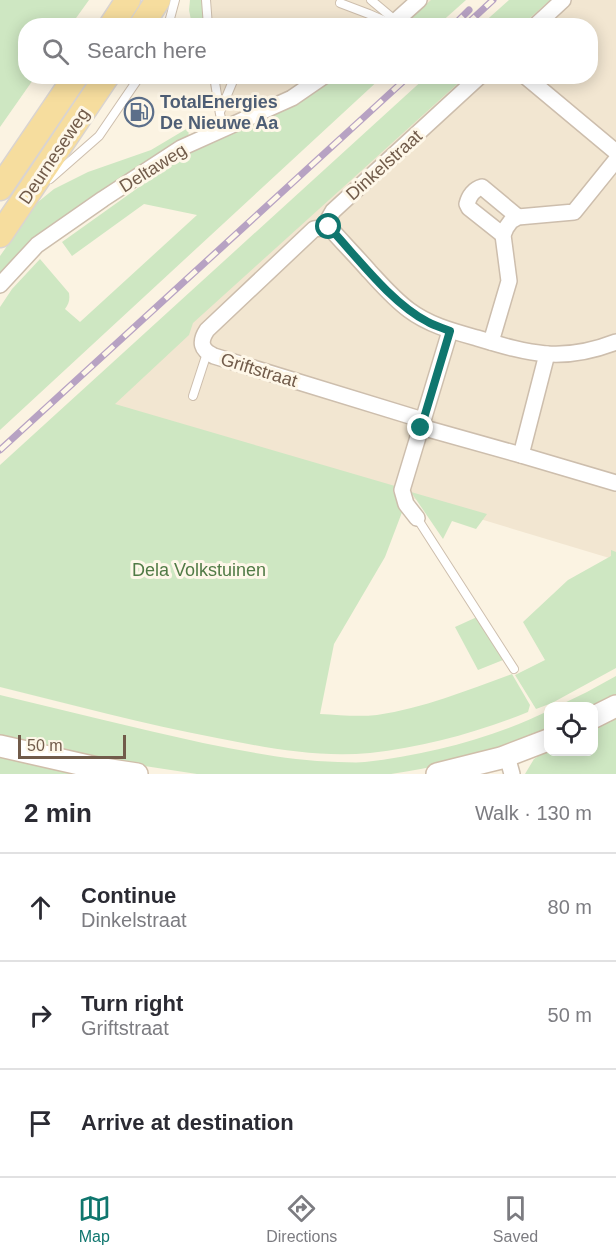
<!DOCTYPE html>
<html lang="en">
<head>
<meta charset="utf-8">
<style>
	body { margin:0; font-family:Helvetica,sans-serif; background:#f2f2f3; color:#2b2b33 }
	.controls { position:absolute; right:18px; bottom:18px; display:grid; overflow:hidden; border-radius:12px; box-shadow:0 3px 15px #0003 }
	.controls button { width:54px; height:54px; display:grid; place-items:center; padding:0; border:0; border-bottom:2px solid #e1e1e2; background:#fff; color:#2b2b33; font:30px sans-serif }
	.scale { position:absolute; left:18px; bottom:15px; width:108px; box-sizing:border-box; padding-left:6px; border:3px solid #715b4a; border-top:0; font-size:16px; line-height:21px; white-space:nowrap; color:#715b4a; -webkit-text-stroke:4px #fef7e8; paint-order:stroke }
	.stop { position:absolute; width:18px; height:18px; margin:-14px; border:4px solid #0f766e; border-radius:50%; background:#fff }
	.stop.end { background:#0f766e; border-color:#fff; box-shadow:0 2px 6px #0008 }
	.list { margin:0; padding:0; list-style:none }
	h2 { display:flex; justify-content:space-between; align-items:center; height:78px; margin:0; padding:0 24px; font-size:26px }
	h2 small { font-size:20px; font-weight:400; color:#7c7c81 }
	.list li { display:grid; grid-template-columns:39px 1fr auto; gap:18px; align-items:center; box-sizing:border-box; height:108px; padding:0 24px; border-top:2px solid #e1e1e2 }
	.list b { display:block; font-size:22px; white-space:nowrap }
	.list p { margin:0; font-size:20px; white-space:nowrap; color:#7c7c81 }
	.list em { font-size:20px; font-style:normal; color:#7c7c81 }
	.icon { flex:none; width:33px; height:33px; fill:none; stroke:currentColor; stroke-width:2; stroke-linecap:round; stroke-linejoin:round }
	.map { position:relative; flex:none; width:616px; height:774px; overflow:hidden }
	.search { position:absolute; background:#fff; box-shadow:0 3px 15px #0003; left:18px; right:18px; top:18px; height:66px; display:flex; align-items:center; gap:15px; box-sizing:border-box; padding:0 21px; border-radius:24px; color:#7c7c81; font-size:22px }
	.sheet { height:402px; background:#fff }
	nav { display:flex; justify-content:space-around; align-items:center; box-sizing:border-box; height:84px; border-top:2px solid #e1e1e2; background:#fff; font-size:16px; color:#7c7c81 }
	nav a { display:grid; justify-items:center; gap:3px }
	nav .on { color:#0f766e }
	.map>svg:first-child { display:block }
</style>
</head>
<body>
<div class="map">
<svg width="616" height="774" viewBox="0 0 616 774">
	<rect width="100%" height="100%" fill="#fbf3e2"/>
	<g fill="#f2e6d1">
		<polygon points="194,0 454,0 426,26 202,25"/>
		<polygon points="526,0 616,0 616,560 86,400 442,77 590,76 590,26 498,25"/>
		<polygon points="209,77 371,77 220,148"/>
	</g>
	<g fill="#cee7c2">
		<polygon points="0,0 89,0 71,25 26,26 26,76 35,77 0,127"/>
		<polygon points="190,0 203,0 204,25 192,25 189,10"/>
		<polygon points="431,0 466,0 438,25 403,25"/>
		<polygon points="509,0 550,0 522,25 481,25"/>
		<path d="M336,77H382L0,430V307L12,289L40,259L69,293C70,300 69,303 65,309L80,322L197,215L144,204L72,256L62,242L170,165L203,146L321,86Z"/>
		<path d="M426,77H465L193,323L189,335L115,404L395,486L393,492L404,507L385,557L334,644L320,714C339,715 358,717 377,715C424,708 468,690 512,674L530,705L528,712C478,732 424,747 370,753C319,758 267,748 217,738C144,724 72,705 0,687V465Z"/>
		<polygon points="188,128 189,138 163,154 0,284 0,256 38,202 54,189 88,172 151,150"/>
		<polygon points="411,492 487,514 476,529 452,521 443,539"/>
		<polygon points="611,550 616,552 616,668 552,703 536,709 515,675 545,660 523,622 568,580 611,556"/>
		<polygon points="477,617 503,660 478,670 455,627"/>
		<polygon points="616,676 616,697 594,706 558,706 587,692"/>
		<path d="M0,695C68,711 135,728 203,743C248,752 293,761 338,762C347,762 356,763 365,762C427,755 493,738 548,711V729C536,734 523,741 510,745C471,759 431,768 391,774H197L125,763L0,737Z"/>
		<polygon points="616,719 616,774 525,774 534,759 548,750 548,752 594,752 594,729"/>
		<polygon points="0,755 89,774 0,774"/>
	</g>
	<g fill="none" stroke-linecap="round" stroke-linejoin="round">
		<g stroke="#cdbead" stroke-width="10">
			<g id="service">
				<polyline points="206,0 208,26"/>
				<polyline points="371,0 396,21"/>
				<polyline points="340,3 369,14 392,24"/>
				<polyline points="168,26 175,0"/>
				<polyline points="214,76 220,114 224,129"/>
				<polyline points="220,112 235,76"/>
				<polyline points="50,179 99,136 140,76"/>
				<polyline points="193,396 207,353"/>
				<polyline points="417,518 514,669"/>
			</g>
		</g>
		<g stroke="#cdbead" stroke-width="18">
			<g id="minor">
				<polyline points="390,26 419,0"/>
				<polyline points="535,26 563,0"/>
				<path d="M480,76L333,211L329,218V227C342,242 356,256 369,271C382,285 394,299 409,310C429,325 452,331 477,338C530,354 562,363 616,342"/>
				<polyline points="525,76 616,152"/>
				<path d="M329,227L314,229L207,330C199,342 201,350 214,356L423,420"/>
				<path d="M503,235L469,208L467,204C469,196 474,189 482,187L518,217"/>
				<polyline points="0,285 37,245 103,199 181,148 292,98 324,76"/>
				<polyline points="491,342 509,281 503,235 506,228 511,221 518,217 574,212 616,160"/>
				<polyline points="421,427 521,455 616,483"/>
				<polyline points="521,455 547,354"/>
				<polyline points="417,518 406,504 402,490 450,331"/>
				<polyline points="507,756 512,774"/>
			</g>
		</g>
		<g stroke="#d0beaa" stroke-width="24">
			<g id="secondary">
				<polyline points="594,717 616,706"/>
				<polyline points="0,746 97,768 137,774"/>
				<polyline points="437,774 501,758 548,740"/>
			</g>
		</g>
		<g stroke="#dad4d0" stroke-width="27">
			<g id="primary">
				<polyline points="111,26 128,0"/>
				<polyline points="141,26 158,0"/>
				<polyline points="0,188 76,76"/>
				<polyline points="0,235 107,76"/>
			</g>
		</g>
		<use href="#service" stroke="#fff" stroke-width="8"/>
		<use href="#minor" stroke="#fff" stroke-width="15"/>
		<use href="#secondary" stroke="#fff" stroke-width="21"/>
		<use href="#primary" stroke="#f6dd9e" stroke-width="24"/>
		<g stroke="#b7a2c3" stroke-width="7">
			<g id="rail">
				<polyline points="453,26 469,10"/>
				<polyline points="465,26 493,0"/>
				<polyline points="0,450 409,76"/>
			</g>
		</g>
		<use href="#rail" stroke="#fef7e8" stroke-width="4.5" stroke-dasharray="14" stroke-linecap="butt"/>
	</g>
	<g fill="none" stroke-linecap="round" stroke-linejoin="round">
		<path stroke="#0f766e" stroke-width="8" d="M329,227C357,257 391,303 428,322C435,326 443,328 450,331L421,428"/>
	</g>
	<defs>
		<g id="fuel-ring" transform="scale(1.5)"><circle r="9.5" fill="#fef7e8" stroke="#5c6f8a" stroke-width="1.5"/><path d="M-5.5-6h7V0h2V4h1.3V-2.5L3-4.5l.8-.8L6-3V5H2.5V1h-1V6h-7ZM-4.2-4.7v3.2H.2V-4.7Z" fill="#5c6f8a"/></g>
	</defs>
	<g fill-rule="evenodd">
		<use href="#fuel-ring" x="139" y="112"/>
	</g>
	<g text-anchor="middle" stroke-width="6" stroke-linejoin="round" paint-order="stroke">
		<g font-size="18" font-weight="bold" fill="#4e5e75" stroke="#fef7e8" text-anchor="start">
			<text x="160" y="108">TotalEnergies<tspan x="160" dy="21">De Nieuwe Aa</tspan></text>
		</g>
		<g font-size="18" fill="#715b4a" stroke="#fef7e8">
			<text transform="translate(54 156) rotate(-56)" y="6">Deurneseweg</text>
			<text transform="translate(384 165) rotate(-42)" y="6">Dinkelstraat</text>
			<text transform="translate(153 168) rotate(-32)" y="6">Deltaweg</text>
			<text transform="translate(259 370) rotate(17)" y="6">Griftstraat</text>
		</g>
		<g font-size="18" fill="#517b46" stroke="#fef7e8">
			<text x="199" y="576">Dela Volkstuinen</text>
		</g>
	</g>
</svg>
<div class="controls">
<button><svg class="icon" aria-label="locate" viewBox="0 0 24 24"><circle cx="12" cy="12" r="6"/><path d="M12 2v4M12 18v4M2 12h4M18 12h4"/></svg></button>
</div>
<div class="scale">50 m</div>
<div class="stop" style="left:329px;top:227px"></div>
<div class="stop end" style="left:421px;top:428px"></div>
<div class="search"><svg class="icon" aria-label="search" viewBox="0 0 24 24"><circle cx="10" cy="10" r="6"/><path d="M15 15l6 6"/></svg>Search here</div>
</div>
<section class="sheet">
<h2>2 min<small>Walk · 130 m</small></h2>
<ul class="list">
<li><svg class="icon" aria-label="ahead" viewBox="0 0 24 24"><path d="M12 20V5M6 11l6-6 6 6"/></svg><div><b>Continue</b><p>Dinkelstraat</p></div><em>80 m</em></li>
<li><svg class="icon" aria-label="right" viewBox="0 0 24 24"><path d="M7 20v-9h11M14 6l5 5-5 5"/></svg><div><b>Turn right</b><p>Griftstraat</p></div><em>50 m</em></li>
<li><svg class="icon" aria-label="arrive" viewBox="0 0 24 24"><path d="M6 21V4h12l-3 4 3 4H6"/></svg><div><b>Arrive at destination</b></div></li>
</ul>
</section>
<nav>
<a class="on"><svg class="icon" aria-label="map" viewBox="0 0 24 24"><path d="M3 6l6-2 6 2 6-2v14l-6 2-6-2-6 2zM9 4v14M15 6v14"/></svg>Map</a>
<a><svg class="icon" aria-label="directions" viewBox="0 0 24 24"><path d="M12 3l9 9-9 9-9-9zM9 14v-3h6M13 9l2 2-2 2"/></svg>Directions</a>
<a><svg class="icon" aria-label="saved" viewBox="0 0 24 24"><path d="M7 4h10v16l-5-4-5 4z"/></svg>Saved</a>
</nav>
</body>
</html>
